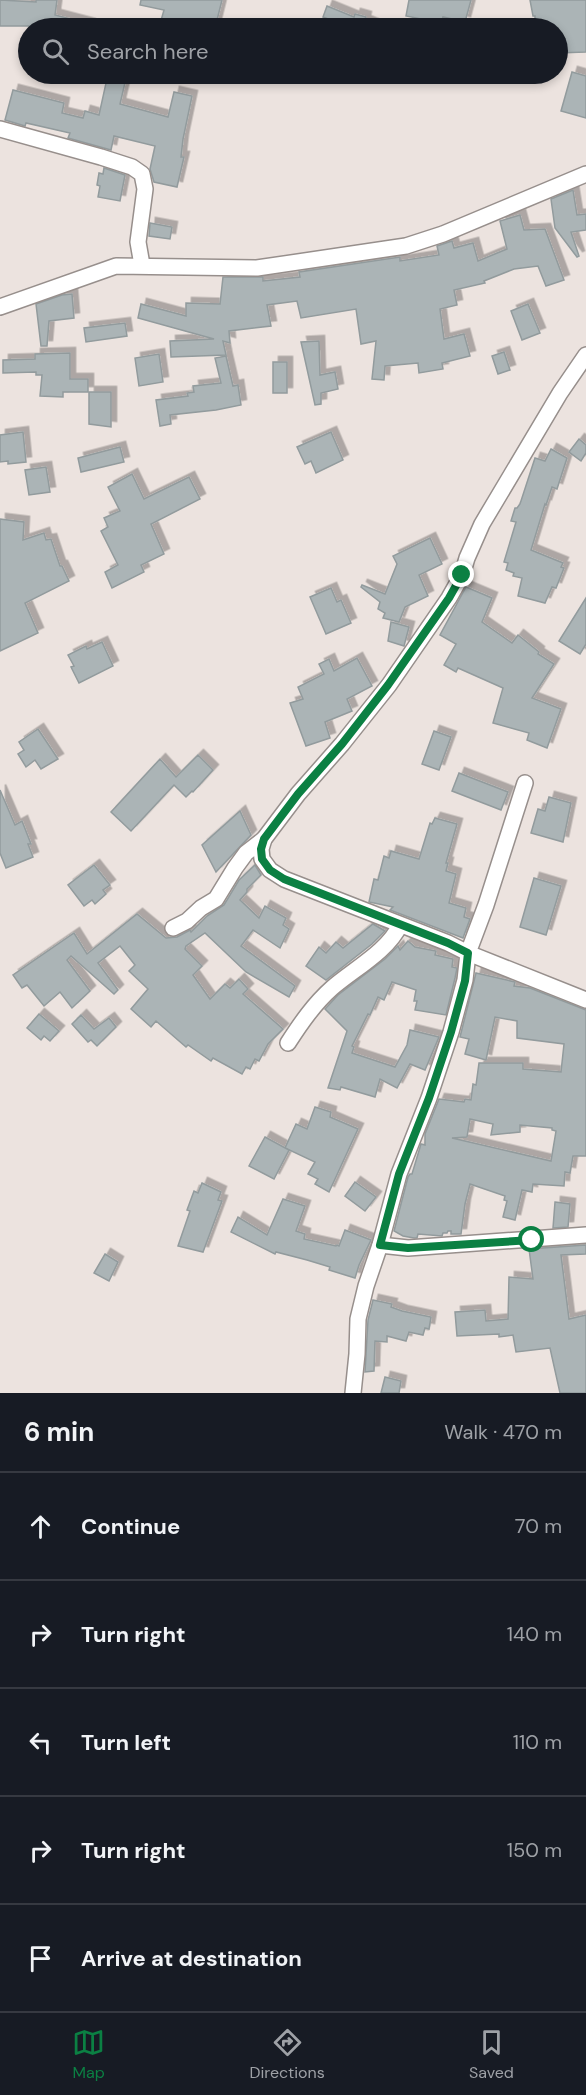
<!DOCTYPE html>
<html lang="en">
<head>
<meta charset="utf-8">
<style>
	body { margin:0; font-family:"DM Sans",sans-serif; background:#20242c; color:#f1f3f6 }
	.stop { position:absolute; width:18px; height:18px; margin:-14px; border:4px solid #0b8043; border-radius:50%; background:#fff }
	.stop.end { background:#0b8043; border-color:#fff; box-shadow:0 2px 6px #0008 }
	.list { margin:0; padding:0; list-style:none }
	h2 { display:flex; justify-content:space-between; align-items:center; height:78px; margin:0; padding:0 24px; font-size:26px }
	h2 small { font-size:20px; font-weight:400; color:#9ea1a6 }
	.list li { display:grid; grid-template-columns:39px 1fr auto; gap:18px; align-items:center; box-sizing:border-box; height:108px; padding:0 24px; border-top:2px solid #363941 }
	.list b { display:block; font-size:22px; white-space:nowrap }
	.list em { font-size:20px; font-style:normal; color:#9ea1a6 }
	.icon { flex:none; width:33px; height:33px; fill:none; stroke:currentColor; stroke-width:2; stroke-linecap:round; stroke-linejoin:round }
	.map { position:relative; flex:none; width:586px; height:1393px; overflow:hidden }
	.search { position:absolute; background:#171b24; box-shadow:0 3px 9px #0003; left:18px; right:18px; top:18px; height:66px; display:flex; align-items:center; gap:15px; box-sizing:border-box; padding:0 21px; border-radius:33px; color:#9ea1a6; font-size:22px }
	.sheet { height:618px; background:#171b24 }
	nav { display:flex; justify-content:space-around; align-items:center; box-sizing:border-box; height:84px; border-top:2px solid #363941; background:#171b24; font-size:16px; color:#9ea1a6 }
	nav a { display:grid; justify-items:center; gap:3px }
	nav .on { color:#0b8043 }
	.map>svg:first-child { display:block }
</style>
</head>
<body>
<div class="map">
<svg width="586" height="1393" viewBox="0 0 586 1393">
	<defs>
		<filter id="shadow"><feDropShadow dx="5.5" dy="-5.5" stdDeviation="0" flood-color="#0004"/></filter>
	</defs>
	<rect width="100%" height="100%" fill="#ece3df"/>
	<g fill="#abb4b6" stroke="#929b9d" stroke-width="1.5" fill-rule="evenodd" filter="url(#shadow)">
		<polygon points="0,0 36,2 36,0 57,0 55,15 90,24 90,28 29,28 29,26 0,26"/>
		<polygon points="141,0 222,0 215,28 178,28 160,24 164,10 140,5"/>
		<polygon points="409,0 471,0 465,22 443,17 441,23 406,16"/>
		<polygon points="530,0 586,0 586,52 558,53 558,28 535,28 535,16 533,16"/>
		<polygon points="327,6 354,17 355,14 366,17 365,21 382,28 343,28 344,25 323,17"/>
		<polygon points="572,72 586,76 586,118 561,111"/>
		<polygon points="108,74 127,74 120,104 168,117 174,92 192,96 183,139 181,157 184,157 177,187 154,182 150,169 155,146 114,136 111,150 68,138 70,133 26,123 25,126 5,120 13,90 64,103 62,113 83,118 85,111 99,115"/>
		<polygon points="104,168 125,175 120,201 98,197 100,186 97,185 99,173 103,174"/>
		<polygon points="573,190 577,215 586,214 586,230 571,232 579,256 577,257 555,228 551,199"/>
		<polygon points="520,215 524,230 545,229 564,280 546,286 538,266 514,269 484,281 485,283 454,290 457,305 440,309 444,339 464,334 470,356 442,363 443,369 419,373 418,363 385,366 384,380 372,379 376,341 361,344 356,309 301,318 297,301 267,305 271,326 229,331 230,343 223,341 226,355 171,357 170,341 214,339 138,318 141,304 186,316 186,303 220,304 223,277 263,277 263,281 300,277 299,272 400,257 400,261 439,255 437,246 452,241 454,248 473,243 478,261 507,249 500,221"/>
		<polygon points="150,223 172,227 170,239 149,236"/>
		<polygon points="72,294 74,318 49,321 47,346 41,346 36,304 62,295"/>
		<polygon points="528,304 540,333 522,340 511,311"/>
		<polygon points="125,323 127,336 86,342 84,328"/>
		<polygon points="319,341 320,375 335,372 338,389 321,393 321,404 315,405 301,342"/>
		<polygon points="504,352 510,370 498,374 492,356"/>
		<polygon points="70,353 70,379 88,379 88,392 63,392 63,397 40,396 42,375 36,375 36,372 3,373 3,360 35,359 35,354"/>
		<polygon points="159,354 163,382 139,386 135,358"/>
		<polygon points="226,356 233,386 238,385 241,405 216,410 170,415 171,424 160,426 156,400 188,396 187,393 194,392 193,386 221,383 215,358"/>
		<rect x="273" y="362" width="14" height="31"/>
		<polygon points="89,392 111,392 111,427 89,424"/>
		<polygon points="23,432 26,462 8,464 8,461 0,462 0,435"/>
		<polygon points="331,432 343,460 316,473 311,461 305,464 297,447"/>
		<polygon points="579,439 586,445 586,453 581,461 569,452"/>
		<polygon points="120,447 124,462 81,472 78,458"/>
		<polygon points="551,449 567,458 557,489 552,487 546,505 545,504 531,550 563,563 561,567 564,568 556,588 552,587 545,603 518,596 522,578 513,576 514,573 506,570 508,563 504,562 516,522 511,521 515,508 517,508 520,504 535,458 545,461"/>
		<polygon points="46,467 50,492 29,495 25,470"/>
		<polygon points="132,474 144,499 189,477 200,499 151,524 164,554 141,565 144,572 112,588 105,572 118,565 101,531 108,527 104,518 120,511 108,487"/>
		<polygon points="0,519 24,522 23,540 44,533 46,540 51,539 60,566 62,566 69,581 25,603 38,633 0,651"/>
		<polygon points="430,538 442,564 419,575 428,596 405,607 399,622 383,618 385,613 378,609 380,602 361,587 362,585 385,594 397,564 393,556"/>
		<polygon points="466,587 492,598 482,622 512,643 518,635 539,652 538,654 554,664 532,698 561,709 547,748 527,740 529,733 493,723 503,688 458,668 456,672 444,665 456,644 440,635"/>
		<polygon points="331,588 337,602 341,600 351,623 326,634 310,597"/>
		<polygon points="586,598 586,644 580,654 559,641"/>
		<polygon points="391,622 409,627 404,646 388,641"/>
		<polygon points="102,642 113,666 79,683 71,667 74,666 68,655 86,646 87,649"/>
		<polygon points="357,658 372,686 347,699 352,711 325,722 330,738 306,746 290,703 303,699 298,687 324,674 319,664 329,659 334,671"/>
		<polygon points="38,729 58,759 41,769 35,760 26,767 18,754 24,750 19,742"/>
		<polygon points="434,731 451,737 439,770 422,764"/>
		<polygon points="198,755 213,770 193,792 192,791 186,797 174,785 131,831 111,812 160,759 176,777"/>
		<polygon points="459,773 508,792 501,810 452,791"/>
		<polygon points="0,790 15,825 22,821 31,844 28,844 33,857 6,868 0,853"/>
		<polygon points="549,797 571,803 563,842 531,833 538,809 545,811"/>
		<polygon points="240,811 251,835 216,872 202,845"/>
		<polygon points="435,818 457,824 446,863 448,863 446,871 456,874 449,903 466,908 464,917 470,919 463,938 390,910 393,907 369,902 374,879 378,880 384,856 389,858 391,851 419,859 430,823 432,824"/>
		<polygon points="94,865 110,885 103,890 106,894 95,904 92,900 84,906 68,885"/>
		<polygon points="255,865 261,875 247,889 247,892 240,900 259,918 265,906 286,918 283,925 289,929 280,948 253,930 241,946 295,986 289,997 246,972 205,933 186,946 185,949 202,966 193,975 210,999 225,984 230,988 239,979 248,989 243,994 283,1029 268,1044 259,1061 255,1059 250,1069 246,1067 242,1074 213,1058 211,1061 188,1045 186,1047 156,1021 151,1027 131,1009 148,989 129,971 135,965 120,946 98,963 118,990 114,994 71,956 67,960 90,991 72,1008 60,992 44,1006 27,985 22,988 13,975 74,933 87,954 137,914 166,938 177,937 190,930 191,932 207,916 224,905 239,880"/>
		<polygon points="534,878 561,886 546,935 520,927"/>
		<polygon points="373,924 385,931 372,944 326,980 306,966 319,947 326,953 336,942 343,948"/>
		<polygon points="408,941 415,947 436,951 435,955 453,959 452,967 457,968 455,978 446,1015 415,1010 417,1001 414,1001 416,990 392,982 384,1000 378,997 370,1015 368,1014 352,1046 354,1047 352,1053 395,1067 407,1045 410,1030 439,1037 425,1070 410,1064 397,1088 380,1079 375,1097 341,1087 340,1090 328,1088 347,1031 325,1009 338,995 385,959 398,946 400,950"/>
		<path d="M476,973L515,982L514,986L530,988L586,1010V1156H573L570,1173L565,1172L564,1186L533,1184L532,1192L522,1190L515,1220L503,1217L507,1201L504,1200L505,1196L470,1184L465,1204L461,1234H451V1231H448L447,1233H443L442,1236L418,1234L417,1238H414L403,1236L394,1231L408,1177L410,1174H412L421,1144L425,1145V1134L439,1099L464,1102L465,1099L471,1100L473,1084L476,1085L479,1063H523V1069L561,1072L564,1044L517,1038V1021L495,1017L486,1060L465,1054L469,1039L460,1037ZM470,1119L493,1124L491,1135L520,1132V1125L552,1128V1130L556,1131L551,1161L452,1138L467,1137Z"/>
		<polygon points="39,1014 59,1031 50,1041 44,1036 41,1040 27,1028"/>
		<polygon points="81,1015 94,1029 109,1018 116,1027 97,1046 91,1040 88,1042 72,1024"/>
		<polygon points="315,1107 331,1112 330,1117 358,1129 329,1192 315,1184 318,1179 308,1174 315,1162 285,1148 296,1124 307,1129"/>
		<polygon points="265,1137 289,1150 274,1179 249,1166"/>
		<polygon points="355,1182 376,1197 365,1211 345,1196"/>
		<polygon points="202,1183 221,1192 218,1200 222,1201 203,1252 178,1246 190,1211 187,1210 194,1191 198,1193"/>
		<polygon points="283,1199 305,1206 296,1231 305,1234 304,1239 336,1246 337,1245 339,1246 345,1230 371,1240 359,1265 355,1278 329,1270 330,1267 307,1260 276,1252 275,1254 231,1232 238,1217 267,1235"/>
		<polygon points="555,1202 570,1204 568,1227 553,1228"/>
		<polygon points="586,1245 586,1254 561,1255 569,1319 586,1315 586,1393 560,1393 550,1348 516,1352 513,1335 499,1337 499,1334 457,1336 455,1312 485,1310 486,1321 508,1319 509,1277 533,1279 529,1249"/>
		<polygon points="105,1254 118,1262 109,1281 94,1273"/>
		<polygon points="373,1300 392,1304 391,1307 402,1311 431,1317 429,1329 425,1328 423,1335 409,1332 406,1341 387,1336 387,1342 375,1341 374,1371 365,1372 368,1320"/>
		<polygon points="385,1377 401,1381 399,1393 381,1393"/>
	</g>
	<g fill="none" stroke-linecap="round" stroke-linejoin="round">
		<g stroke="#978f8c" stroke-width="18">
			<g id="minor">
				<polyline points="0,129 101,157 132,167 142,174 145,189 138,242 142,265"/>
				<polyline points="0,307 116,266 257,268 406,246 443,234 586,174"/>
				<polyline points="525,783 486,905 468,953 586,1000"/>
				<polyline points="173,928 187,921 201,908 216,899 235,868 246,853 264,839"/>
				<path d="M288,1043C301,1023 314,1004 332,988C354,969 388,951 400,925"/>
				<polyline points="380,1245 408,1248 586,1235"/>
				<polyline points="353,1393 357,1354 358,1319 366,1286 380,1245 399,1174 429,1098 451,1032 465,980 468,953 448,943 284,879 270,870 262,859 261,849 264,839 298,794 342,744 389,685 449,598 462,575 467,558 482,524 560,393 586,355"/>
			</g>
		</g>
		<use href="#minor" stroke="#fff" stroke-width="15"/>
	</g>
	<g fill="none" stroke-linecap="round" stroke-linejoin="round">
		<polyline stroke="#0b8043" stroke-width="8" points="462,575 449,598 388,685 342,744 298,794 264,839 261,849 262,859 270,870 284,879 448,943 468,953 465,981 451,1032 429,1098 399,1174 380,1245 408,1248 532,1240"/>
	</g>
</svg>
<div class="stop" style="left:532px;top:1240px"></div>
<div class="stop end" style="left:462px;top:575px"></div>
<div class="search"><svg class="icon" aria-label="search" viewBox="0 0 24 24"><circle cx="10" cy="10" r="6"/><path d="M15 15l6 6"/></svg>Search here</div>
</div>
<section class="sheet">
<h2>6 min<small>Walk · 470 m</small></h2>
<ul class="list">
<li><svg class="icon" aria-label="ahead" viewBox="0 0 24 24"><path d="M12 20V5M6 11l6-6 6 6"/></svg><div><b>Continue</b></div><em>70 m</em></li>
<li><svg class="icon" aria-label="right" viewBox="0 0 24 24"><path d="M7 20v-9h11M14 6l5 5-5 5"/></svg><div><b>Turn right</b></div><em>140 m</em></li>
<li><svg class="icon" aria-label="left" viewBox="0 0 24 24"><path d="M17 20v-9H6M10 6l-5 5 5 5"/></svg><div><b>Turn left</b></div><em>110 m</em></li>
<li><svg class="icon" aria-label="right" viewBox="0 0 24 24"><path d="M7 20v-9h11M14 6l5 5-5 5"/></svg><div><b>Turn right</b></div><em>150 m</em></li>
<li><svg class="icon" aria-label="arrive" viewBox="0 0 24 24"><path d="M6 21V4h12l-3 4 3 4H6"/></svg><div><b>Arrive at destination</b></div></li>
</ul>
</section>
<nav>
<a class="on"><svg class="icon" aria-label="map" viewBox="0 0 24 24"><path d="M3 6l6-2 6 2 6-2v14l-6 2-6-2-6 2zM9 4v14M15 6v14"/></svg>Map</a>
<a><svg class="icon" aria-label="directions" viewBox="0 0 24 24"><path d="M12 3l9 9-9 9-9-9zM9 14v-3h6M13 9l2 2-2 2"/></svg>Directions</a>
<a><svg class="icon" aria-label="saved" viewBox="0 0 24 24"><path d="M7 4h10v16l-5-4-5 4z"/></svg>Saved</a>
</nav>
</body>
</html>
